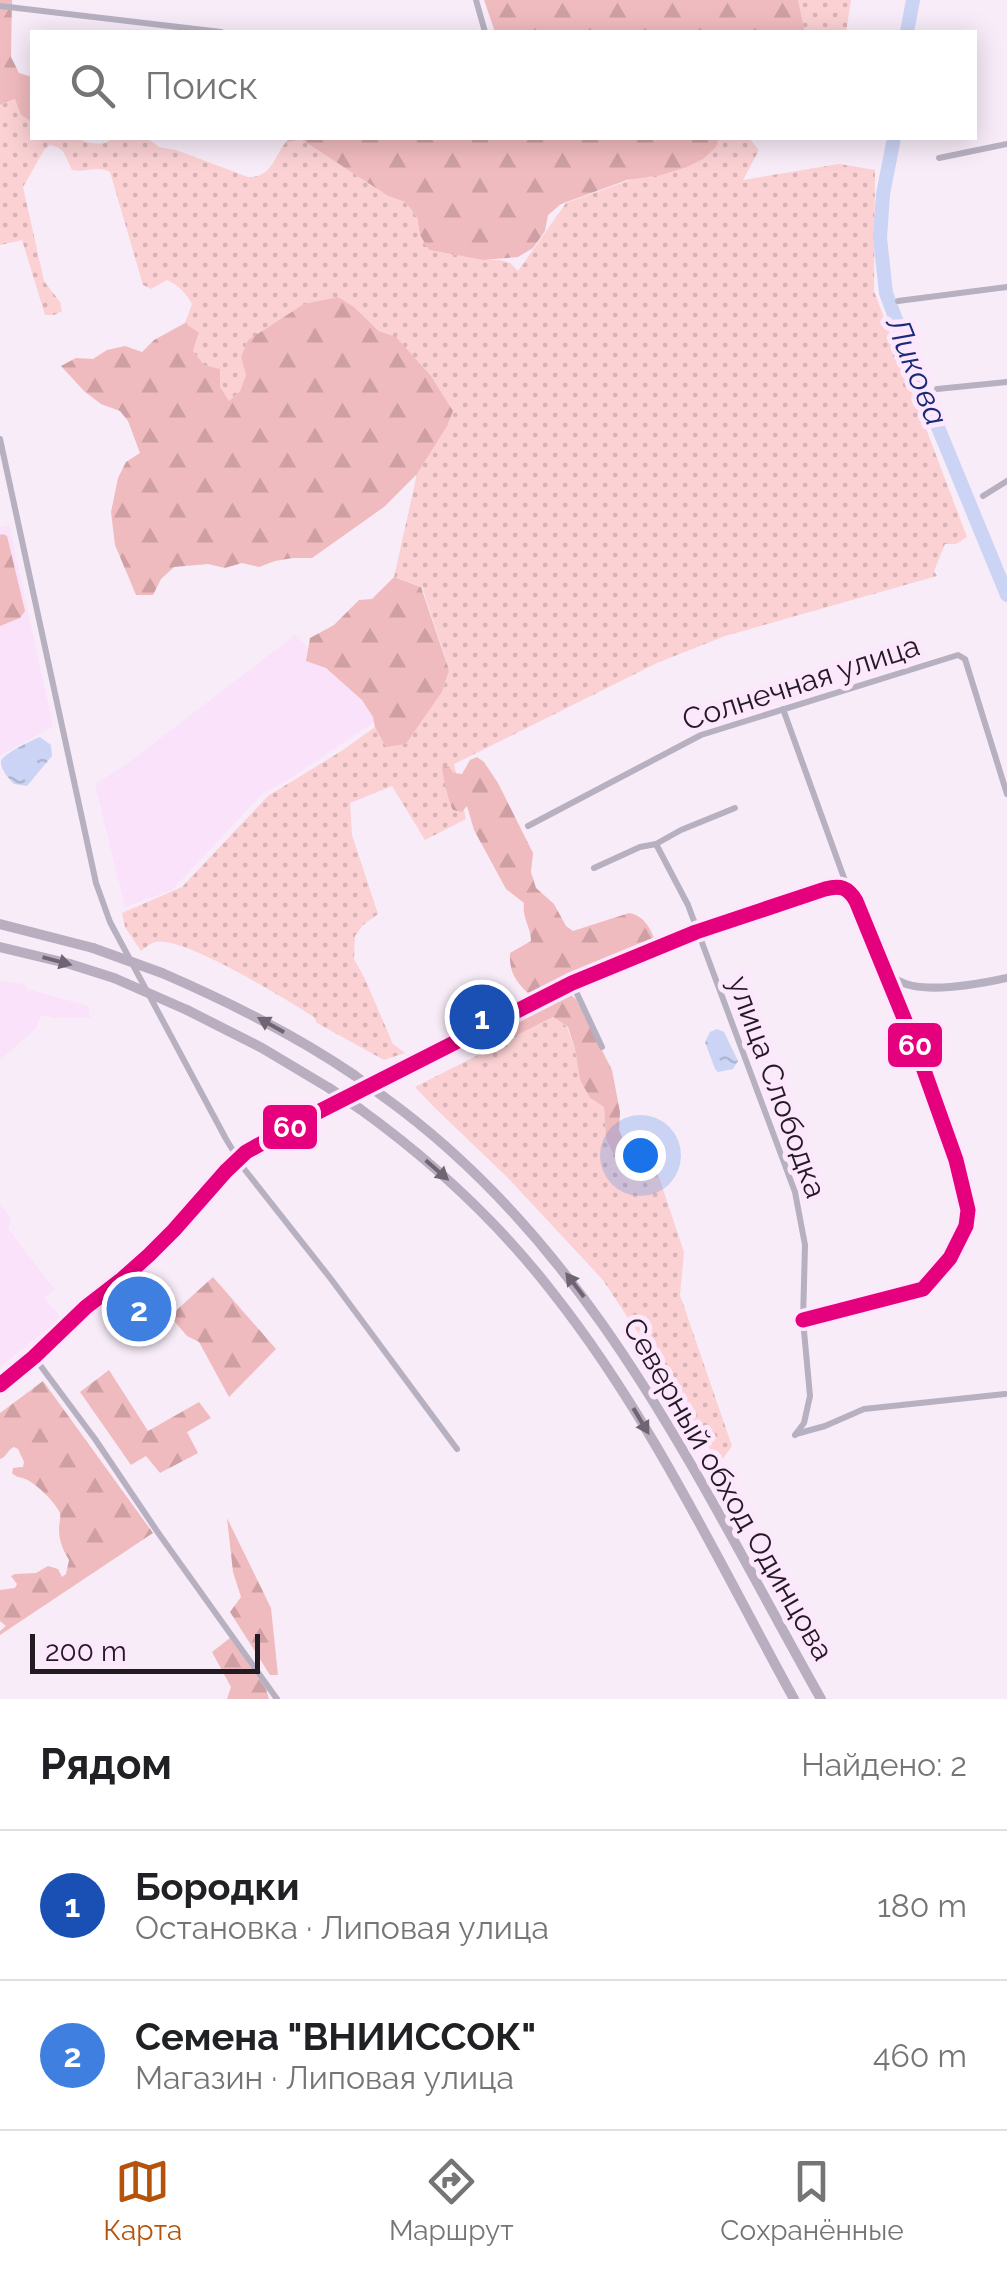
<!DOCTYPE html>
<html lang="ru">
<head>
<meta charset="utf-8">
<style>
	body { margin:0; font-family:Raleway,sans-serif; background:#f2f2f2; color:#202124 }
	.scale { position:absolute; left:30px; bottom:25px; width:230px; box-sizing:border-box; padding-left:10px; border:5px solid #231a24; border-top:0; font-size:28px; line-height:35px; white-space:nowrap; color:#231a24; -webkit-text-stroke:8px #fde7fd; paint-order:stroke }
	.you { position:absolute; left:640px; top:1155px; width:35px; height:35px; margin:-25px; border:8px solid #fff; border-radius:50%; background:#1a73e8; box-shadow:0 0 0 15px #1a73e833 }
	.badge { display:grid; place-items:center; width:65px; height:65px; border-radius:50%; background:#b45309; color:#fff; font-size:32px; font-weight:700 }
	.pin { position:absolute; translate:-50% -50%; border:5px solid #fff; box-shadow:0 2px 10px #0006 }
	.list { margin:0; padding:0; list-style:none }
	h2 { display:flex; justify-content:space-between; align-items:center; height:130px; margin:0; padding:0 40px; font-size:42px }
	h2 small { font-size:32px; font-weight:400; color:#757577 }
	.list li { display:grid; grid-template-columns:65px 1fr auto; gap:30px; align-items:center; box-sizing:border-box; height:150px; padding:0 40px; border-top:2px solid #e0e0e0 }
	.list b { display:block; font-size:38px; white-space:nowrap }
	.list p { margin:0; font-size:32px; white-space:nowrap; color:#757577 }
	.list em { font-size:32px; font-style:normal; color:#757577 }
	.icon { flex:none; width:55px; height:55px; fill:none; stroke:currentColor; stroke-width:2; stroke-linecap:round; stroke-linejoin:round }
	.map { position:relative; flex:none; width:1007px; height:1699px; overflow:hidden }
	.search { position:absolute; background:#fff; box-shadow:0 5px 25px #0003; left:30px; right:30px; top:30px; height:110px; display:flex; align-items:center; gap:25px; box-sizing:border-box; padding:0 35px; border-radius:0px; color:#757577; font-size:38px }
	.sheet { height:430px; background:#fff }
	nav { display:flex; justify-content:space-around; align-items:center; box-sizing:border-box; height:140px; border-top:2px solid #e0e0e0; background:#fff; font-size:28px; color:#757577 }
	nav a { display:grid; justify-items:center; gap:5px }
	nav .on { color:#b45309 }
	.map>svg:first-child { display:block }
</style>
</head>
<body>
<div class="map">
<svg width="1007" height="1699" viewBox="0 0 1007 1699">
	<defs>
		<pattern id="grass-dots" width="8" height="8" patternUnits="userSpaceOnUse" patternTransform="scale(2.5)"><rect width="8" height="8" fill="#fbd1d4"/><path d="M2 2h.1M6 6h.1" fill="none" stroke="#d7b3b6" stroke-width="1.8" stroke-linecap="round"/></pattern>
		<pattern id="forest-firs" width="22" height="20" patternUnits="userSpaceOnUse" patternTransform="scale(2.5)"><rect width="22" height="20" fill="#f0bbbe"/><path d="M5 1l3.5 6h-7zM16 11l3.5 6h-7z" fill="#cea0a3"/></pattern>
		<pattern id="water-ripples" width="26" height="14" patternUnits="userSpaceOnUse" patternTransform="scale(2.5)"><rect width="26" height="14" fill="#cbd4f5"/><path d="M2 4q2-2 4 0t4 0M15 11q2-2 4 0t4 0" fill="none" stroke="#aeb5d2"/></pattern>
	</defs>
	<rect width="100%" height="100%" fill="#f8ecf8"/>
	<g fill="#f9e2fa">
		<polygon points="9,525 53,726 0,756 0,527"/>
		<polygon points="295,635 382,717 289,779 262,794 172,890 125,907 95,784 128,763"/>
		<polygon points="0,981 24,984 27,989 88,1006 90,1018 55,1018 41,1015 35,1029 0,1060"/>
		<polygon points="0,1205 11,1219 8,1229 55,1290 44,1298 61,1318 0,1367"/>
	</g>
	<g fill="url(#grass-dots)">
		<polygon points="798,0 851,0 846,32 803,32"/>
		<path d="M16,99L21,115L32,122V138H82L81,140C90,144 97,144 106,143L112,138H147L159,147L176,150L248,177C271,178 274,158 285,143L301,138L388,196L405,202L417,217L420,235L429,250L483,260H500L510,263L518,271L566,203L699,155L713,138H749L759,150L743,180L839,164L875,170L874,291L967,537L956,544H945L934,571L937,576L725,636L657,663L454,764L466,819L425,840L392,786L350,803L352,835L378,914L363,925L355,936L354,959L365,979L393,1044L405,1053L384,1060L317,1023L314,1017C287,1000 183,935 155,942C149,944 145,948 141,951L125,927L122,913L182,887L268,796L343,750L375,727L382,737L406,744L442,692L449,669L422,587L394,577L417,474L446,428L452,411L431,376L396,338L379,331L354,307L262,332L248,340L241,357L246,375L240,391L228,402L193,351L199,334L185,323L192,304C186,293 178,285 167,280L151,289L143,285L110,172C98,165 85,173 72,170C65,157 66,148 50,145L44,150L23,187L44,281L60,302L62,311L54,315H45L22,240L0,245V105Z"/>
		<polygon points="553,1017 567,1027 575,1049 580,1080 590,1098 604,1107 606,1139 613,1154 628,1150 650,1150 684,1252 680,1295 732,1446 719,1464 646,1345 603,1280 507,1177 435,1108 415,1087"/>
	</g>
	<g fill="url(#forest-firs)">
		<polygon points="0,0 12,0 11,57 19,73 32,77 32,122 21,115 15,99 0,105"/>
		<polygon points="484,0 798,0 804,29 803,32 495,32"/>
		<polygon points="290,138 719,138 716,147 703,159 687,167 661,175 627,180 561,204 548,215 545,231 533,248 518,257 483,260 429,250 420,235 417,217 405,202 388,196 301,139 285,143"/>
		<polygon points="338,297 354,307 379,331 396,337 431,376 453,411 446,428 417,474 384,507 312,558 293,558 275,561 259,567 242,563 225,568 208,564 174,567 161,579 153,595 136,595 115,545 111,512 118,478 126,462 140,453 128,421 120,411 101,404 84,391 61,366 76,358 93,359 107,350 125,346 142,352 154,340 185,323 199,333 193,351 204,365 220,369 220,387 229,401 240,391 246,375 241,357 248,340 304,304"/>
		<polygon points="3,534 7,536 25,611 20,618 0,626 0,535"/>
		<polygon points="394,577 421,587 449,670 442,692 406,744 386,747 375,727 373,717 362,700 326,668 306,661 310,638 334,625 359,600 372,599"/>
		<path d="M477,757L484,762L498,783L533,853L531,872L536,888L554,904L566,926L573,931L629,913C643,915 651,928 655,941L528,993C515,981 509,971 510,953L531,941C531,927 522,919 524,903L506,889L474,830L467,806L462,812L453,810C449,803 442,774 442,766L449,767L454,773L462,774L470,760Z"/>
		<polygon points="565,995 571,995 576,999 612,1070 620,1112 619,1130 628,1150 613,1154 606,1139 604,1107 590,1098 580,1080 575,1049 568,1027 553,1017 484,1052 479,1046"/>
		<polygon points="213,1277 276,1349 229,1397 199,1342 187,1336 170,1316"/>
		<polygon points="109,1370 148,1431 199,1402 211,1418 187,1432 198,1453 160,1473 146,1456 131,1465 80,1392"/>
		<path d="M43,1381L153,1533L0,1635V1631L6,1626L0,1621V1590L15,1588L17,1584L11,1576L15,1574L36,1573L48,1566L58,1569L62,1577L66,1574L69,1560C63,1550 59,1541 59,1529C59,1525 61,1517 60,1513C56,1503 35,1482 25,1479C20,1477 15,1477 12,1473L13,1468L23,1467L24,1462L18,1449L14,1447C7,1450 7,1457 0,1459V1413Z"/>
		<polygon points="227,1518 271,1608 278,1675 270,1675 230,1612 241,1597 233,1572"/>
		<polygon points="230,1638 266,1689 269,1699 227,1699 231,1687 212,1652"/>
	</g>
	<g fill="url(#water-ripples)">
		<path d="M40,737L51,745L52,756L27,786L14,784C9,779 0,769 1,761C3,754 32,740 40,737Z"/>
		<polygon points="717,1029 724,1032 738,1061 733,1069 718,1072 715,1069 705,1042 710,1032"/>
	</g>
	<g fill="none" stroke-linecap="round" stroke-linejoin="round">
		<g stroke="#cbd4f5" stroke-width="14">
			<polyline points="907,32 913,0"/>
			<polyline points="894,138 883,194 880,238 886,293 919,381 1007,595"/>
		</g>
		<g stroke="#b7b0c1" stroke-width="6">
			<polyline points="476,0 485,32"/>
			<polyline points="0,6 221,32"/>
			<polyline points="939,158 1007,144"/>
			<polyline points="898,301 1007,287"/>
			<polyline points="937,389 1007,382"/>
			<polyline points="0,439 96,883 110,922 226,1139 245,1170 331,1279 457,1449"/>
			<polyline points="983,496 1007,481"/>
			<polyline points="783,709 848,889"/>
			<polyline points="528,826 701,735 958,655 965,659 1007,794"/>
			<polyline points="656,844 688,905 795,1192 805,1245 803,1320 810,1396 804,1423 795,1435"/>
			<polyline points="594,868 640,847 656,844 681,830 735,808"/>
			<polyline points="572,983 602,1047"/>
			<polyline points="803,1320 923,1289 950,1258 966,1226 968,1210 956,1160 885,970"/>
			<polyline points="34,1357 95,1439 159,1534 277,1699"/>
			<polyline points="796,1434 825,1426 864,1409 1005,1394"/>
		</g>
		<path stroke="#b7b0c1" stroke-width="8" d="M0,1385L34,1357L86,1307L121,1280L149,1255L174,1230L226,1171L246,1152L316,1113L572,983L696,932L825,889C833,887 841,885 848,890C854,895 857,904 860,911C869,932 877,967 897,980C921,995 980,984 1007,978"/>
		<g stroke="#b8aec0" stroke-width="10">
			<polyline points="0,924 93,948"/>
			<polyline points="0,947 70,964 114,978"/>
			<path d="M162,973C229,1002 294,1034 354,1075"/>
			<polyline points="187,1010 262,1048 329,1088"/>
			<path d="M384,1097C594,1248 698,1481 821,1699"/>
			<path d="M360,1109C432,1161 499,1223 553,1293C651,1417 718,1561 794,1699"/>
		</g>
		<g stroke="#b8aec0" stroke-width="10">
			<polyline points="93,948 162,973"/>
			<polyline points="114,978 187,1010"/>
			<polyline points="354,1075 384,1097"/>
			<polyline points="329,1088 360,1109"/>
		</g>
		<g stroke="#fde7fd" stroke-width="22">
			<path id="bus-1" d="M0,1385L34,1357L86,1307L121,1280L149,1255L174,1230L226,1171L246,1152L316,1113L572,983L696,932L825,889C840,885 848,887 856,901L915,1045L956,1160L968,1210L966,1226L950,1258L923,1289L803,1320"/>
		</g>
		<use href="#bus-1" stroke="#e5007d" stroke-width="15"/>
	</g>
	<defs><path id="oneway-solid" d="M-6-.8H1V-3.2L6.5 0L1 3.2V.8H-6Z" transform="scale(2.5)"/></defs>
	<g fill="#6e6472">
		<use href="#oneway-solid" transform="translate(57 961) rotate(15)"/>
		<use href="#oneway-solid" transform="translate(271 1025) rotate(-151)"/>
		<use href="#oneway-solid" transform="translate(437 1170) rotate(41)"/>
		<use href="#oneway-solid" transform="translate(575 1285) rotate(-127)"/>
		<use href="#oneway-solid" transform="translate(641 1421) rotate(59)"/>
	</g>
	<g text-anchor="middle" stroke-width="10" stroke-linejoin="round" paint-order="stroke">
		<g font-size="30" fill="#231a24" stroke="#fde7fd">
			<text transform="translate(801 683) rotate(-18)" y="10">Солнечная улица</text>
			<text transform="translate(777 1087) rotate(70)" y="10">улица Слободка</text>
			<text transform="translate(728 1489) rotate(60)" y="10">Северный обход Одинцова</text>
		</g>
		<g font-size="32" font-style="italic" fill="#192a79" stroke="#fde7fd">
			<text transform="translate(917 371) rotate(68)" y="11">Ликова</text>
		</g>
	</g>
	<g stroke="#fde7fd" stroke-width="4">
		<rect x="886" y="1021" width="58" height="48" rx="10" fill="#e5007d"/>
		<rect x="261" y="1103" width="58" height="48" rx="10" fill="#e5007d"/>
	</g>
	<g font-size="28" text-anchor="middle" font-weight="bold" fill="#fff">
		<text x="915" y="1055">60</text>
		<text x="290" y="1137">60</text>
	</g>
</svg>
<div class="scale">200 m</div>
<div class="you"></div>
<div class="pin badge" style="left:482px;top:1017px;background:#1a4fb4">1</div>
<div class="pin badge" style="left:139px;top:1309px;background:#3f7fe0">2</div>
<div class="search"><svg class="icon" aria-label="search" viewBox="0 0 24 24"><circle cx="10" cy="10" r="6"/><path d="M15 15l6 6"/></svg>Поиск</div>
</div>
<section class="sheet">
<h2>Рядом<small>Найдено: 2</small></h2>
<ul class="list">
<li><span class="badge" style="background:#1a4fb4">1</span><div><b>Бородки</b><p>Остановка · Липовая улица</p></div><em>180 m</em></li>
<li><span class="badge" style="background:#3f7fe0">2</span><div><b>Семена &quot;ВНИИССОК&quot;</b><p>Магазин · Липовая улица</p></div><em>460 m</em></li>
</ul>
</section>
<nav>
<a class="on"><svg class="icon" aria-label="map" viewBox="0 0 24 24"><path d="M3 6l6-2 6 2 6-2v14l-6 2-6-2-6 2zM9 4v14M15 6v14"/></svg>Карта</a>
<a><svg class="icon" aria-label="directions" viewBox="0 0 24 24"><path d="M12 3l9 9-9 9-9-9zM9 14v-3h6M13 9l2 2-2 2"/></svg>Маршрут</a>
<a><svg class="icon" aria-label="saved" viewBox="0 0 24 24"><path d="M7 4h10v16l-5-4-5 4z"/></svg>Сохранённые</a>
</nav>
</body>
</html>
